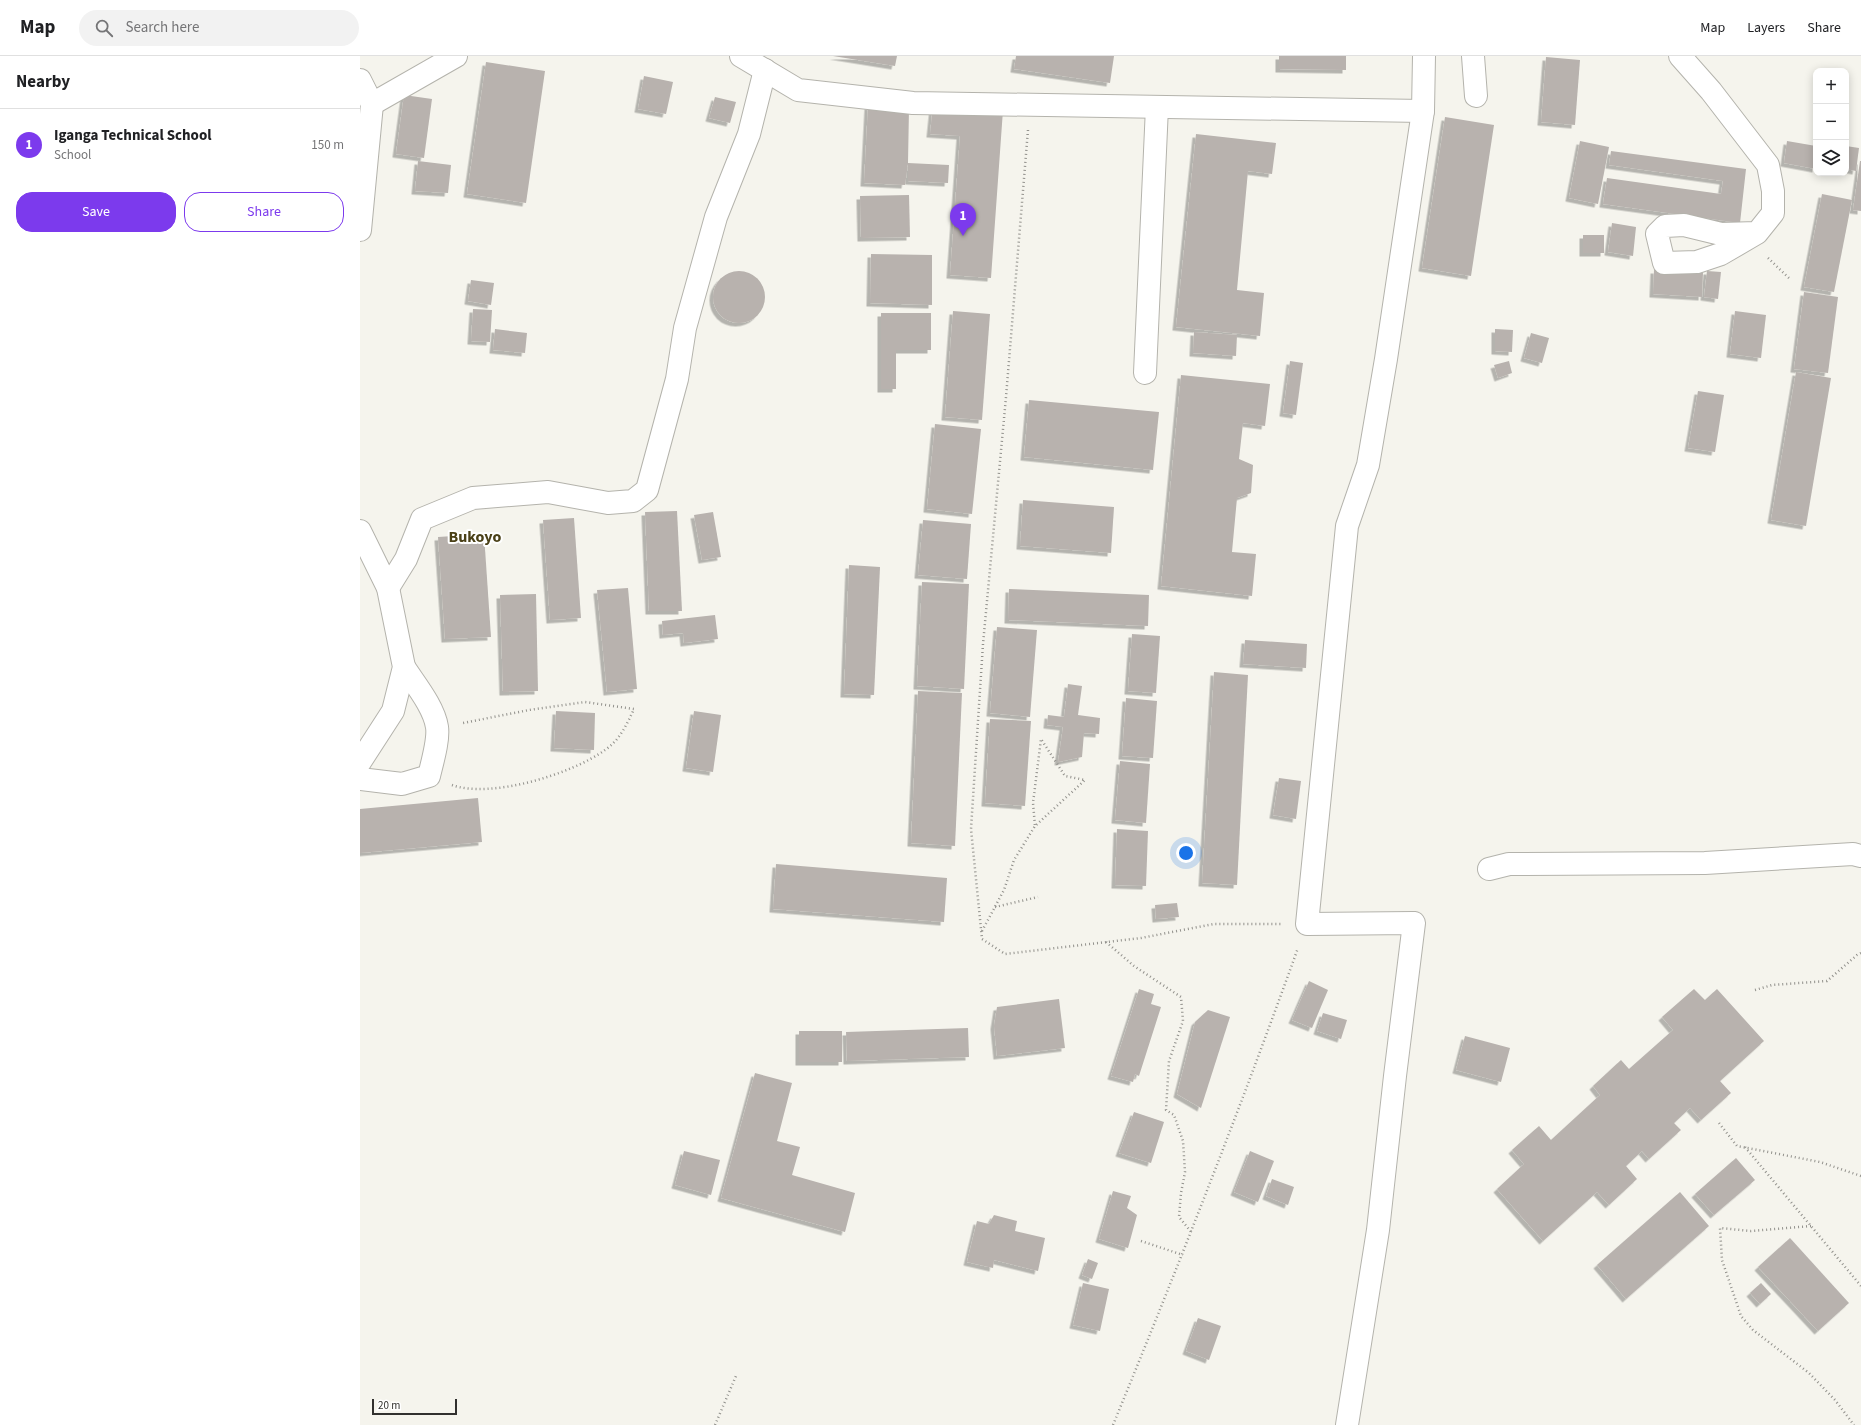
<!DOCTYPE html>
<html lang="en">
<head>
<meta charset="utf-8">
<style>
	body { margin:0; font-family:"Source Sans 3",sans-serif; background:#f2f2f2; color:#202124 }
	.controls { position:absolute; right:12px; top:12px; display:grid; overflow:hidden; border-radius:8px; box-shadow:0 2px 10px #0003 }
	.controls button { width:36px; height:36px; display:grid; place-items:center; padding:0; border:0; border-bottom:1px solid #e0e0e0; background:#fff; color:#202124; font:20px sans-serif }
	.scale { position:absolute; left:12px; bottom:10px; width:85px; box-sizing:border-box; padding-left:4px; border:2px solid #31302e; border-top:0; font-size:11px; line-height:14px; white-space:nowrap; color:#31302e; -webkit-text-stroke:3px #fff; paint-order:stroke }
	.you { position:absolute; left:826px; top:797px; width:14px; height:14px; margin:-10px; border:3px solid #fff; border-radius:50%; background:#1a73e8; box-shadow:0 0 0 6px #1a73e833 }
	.badge { display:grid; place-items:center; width:26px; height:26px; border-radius:50%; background:#7c3aed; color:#fff; font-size:13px; font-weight:700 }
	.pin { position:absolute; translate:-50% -33px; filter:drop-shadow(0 1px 2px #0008) }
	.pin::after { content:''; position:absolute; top:21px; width:14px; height:12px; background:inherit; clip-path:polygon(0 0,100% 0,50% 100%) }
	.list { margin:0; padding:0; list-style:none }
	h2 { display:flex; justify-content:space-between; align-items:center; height:52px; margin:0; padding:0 16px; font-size:17px }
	h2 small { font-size:13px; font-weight:400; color:#757577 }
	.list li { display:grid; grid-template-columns:26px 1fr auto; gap:12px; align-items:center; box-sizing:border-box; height:72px; padding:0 16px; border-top:1px solid #e0e0e0 }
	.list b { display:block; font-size:15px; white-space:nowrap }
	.list p { margin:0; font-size:13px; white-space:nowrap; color:#757577 }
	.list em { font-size:13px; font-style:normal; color:#757577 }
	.actions { display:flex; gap:8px; padding:12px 16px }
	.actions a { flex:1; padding:9px 0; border:1px solid #7c3aed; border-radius:16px; text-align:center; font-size:14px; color:#7c3aed }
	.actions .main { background:#7c3aed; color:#fff }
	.icon { flex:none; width:22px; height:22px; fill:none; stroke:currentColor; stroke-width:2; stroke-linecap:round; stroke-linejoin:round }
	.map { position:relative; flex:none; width:1501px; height:1369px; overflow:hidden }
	header { display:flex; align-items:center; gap:24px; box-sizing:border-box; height:56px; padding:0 20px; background:#fff; border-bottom:1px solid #e0e0e0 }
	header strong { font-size:19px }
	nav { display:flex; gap:22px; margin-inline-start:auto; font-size:14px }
	.search { width:280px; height:36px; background:#f2f2f2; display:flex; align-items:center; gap:10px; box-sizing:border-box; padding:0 14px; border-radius:22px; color:#757577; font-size:15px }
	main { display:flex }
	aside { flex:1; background:#fff }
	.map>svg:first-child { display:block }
</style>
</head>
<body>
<header>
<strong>Map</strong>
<div class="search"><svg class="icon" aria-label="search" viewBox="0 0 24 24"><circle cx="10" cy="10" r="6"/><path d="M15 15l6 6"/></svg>Search here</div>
<nav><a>Map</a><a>Layers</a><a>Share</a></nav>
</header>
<main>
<aside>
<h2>Nearby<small></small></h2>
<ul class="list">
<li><span class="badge">1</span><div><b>Iganga Technical School</b><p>School</p></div><em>150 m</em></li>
</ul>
<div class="actions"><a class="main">Save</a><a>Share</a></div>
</aside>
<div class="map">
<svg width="1501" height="1369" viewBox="0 0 1501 1369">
	<defs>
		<filter id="shadow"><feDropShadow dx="-3.5" dy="3.5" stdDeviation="0" flood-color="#0004"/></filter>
	</defs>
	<rect width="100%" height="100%" fill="#f5f4ed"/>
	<g fill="#b8b2ae" filter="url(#shadow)">
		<polygon points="473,0 537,0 535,10"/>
		<polygon points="656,0 754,0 750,27 654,13"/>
		<polygon points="919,0 986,0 986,14 919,13"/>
		<polygon points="1186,1 1220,4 1215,69 1181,66"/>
		<polygon points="126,6 185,15 166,147 107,138"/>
		<polygon points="284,20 313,26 306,58 278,53"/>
		<polygon points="44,39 72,43 64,102 36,98"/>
		<polygon points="355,41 376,46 370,67 349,62"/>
		<polygon points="573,49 643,54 631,222 590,219 600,80 570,78"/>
		<polygon points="508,50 549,52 548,107 589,109 588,127 548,125 548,108 545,129 504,127"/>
		<polygon points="1085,61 1134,69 1111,220 1062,212"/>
		<polygon points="836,78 916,87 912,118 888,115 877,234 904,237 900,280 816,271"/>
		<polygon points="1220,85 1249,91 1238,148 1209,142"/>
		<polygon points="1427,85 1456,90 1456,113 1424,107"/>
		<polygon points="1486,90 1499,92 1496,115 1486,113"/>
		<polygon points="1251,95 1386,113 1380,167 1243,148 1247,122 1361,138 1363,125 1249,109"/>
		<polygon points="58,105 91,109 88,137 55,135"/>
		<polygon points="1500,105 1501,105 1501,155 1493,154"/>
		<polygon points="1462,138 1492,144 1474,236 1444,231"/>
		<polygon points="549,139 550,181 501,182 500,140"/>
		<polygon points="1252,167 1276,171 1273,200 1248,196"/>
		<rect x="1223" y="179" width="21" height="18"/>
		<polygon points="511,198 572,199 572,249 510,247"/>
		<polygon points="1294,214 1343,217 1342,241 1293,238"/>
		<polygon points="1347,215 1361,216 1358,243 1344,241"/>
		<circle cx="379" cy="241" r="26"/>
		<polygon points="111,224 134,227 131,249 108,245"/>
		<polygon points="1444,236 1478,241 1468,317 1434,313"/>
		<polygon points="113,253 132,254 130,286 111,285"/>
		<polygon points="593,255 630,258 622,364 585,361"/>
		<polygon points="1375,255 1406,259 1401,302 1370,298"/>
		<polygon points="521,257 571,257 571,294 536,294 536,333 521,333"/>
		<polygon points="135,273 167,277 165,297 133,294"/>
		<polygon points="1135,273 1153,274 1152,296 1135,295"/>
		<polygon points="834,276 877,279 876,300 833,297"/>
		<polygon points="1171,277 1189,282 1182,307 1164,302"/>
		<polygon points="930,305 943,307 936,359 923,357"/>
		<polygon points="1149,305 1152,317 1138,322 1134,309"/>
		<polygon points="1436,316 1471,322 1446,470 1411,464"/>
		<polygon points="821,319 910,328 905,370 883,367 879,403 893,409 891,437 877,442 872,496 896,498 892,540 801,530"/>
		<polygon points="1338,335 1364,339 1355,396 1328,392"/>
		<polygon points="669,344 799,356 793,414 664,401"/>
		<polygon points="575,368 621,373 612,458 567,453"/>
		<polygon points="663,444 754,451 751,497 660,490"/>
		<polygon points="317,455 322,555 289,555 285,456"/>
		<polygon points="353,456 361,501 342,504 334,459"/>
		<polygon points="214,462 221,562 190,564 183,464"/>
		<polygon points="563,464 611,468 607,523 558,519"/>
		<polygon points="124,478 131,581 85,583 78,481"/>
		<polygon points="489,509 520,511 514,639 484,638"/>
		<polygon points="562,526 609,528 604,633 557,630"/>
		<polygon points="268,532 277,633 247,636 237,534"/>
		<polygon points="649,533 789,539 788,570 648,564"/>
		<polygon points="176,538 178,635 143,636 140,539"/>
		<polygon points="355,559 358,583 324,587 323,577 303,579 302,565"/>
		<polygon points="637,571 677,574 670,661 630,657"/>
		<polygon points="772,578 800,580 796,637 768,635"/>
		<polygon points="885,584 947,588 946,612 883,608"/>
		<polygon points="854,616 888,619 877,829 842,827"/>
		<polygon points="708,628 722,630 718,659 740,662 739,678 724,677 722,701 698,706 703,671 687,669 688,659 704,661"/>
		<polygon points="558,635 602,637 595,790 551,787"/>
		<polygon points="766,642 797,645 793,702 762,700"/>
		<polygon points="196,655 235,657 234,694 194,692"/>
		<polygon points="334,655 361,659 353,716 326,712"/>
		<polygon points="630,663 671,665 665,750 625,747"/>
		<polygon points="760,705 790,708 786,767 755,764"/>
		<polygon points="919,722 941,725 936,763 913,759"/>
		<polygon points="118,742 122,786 0,797 0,753"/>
		<polygon points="757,773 788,775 786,830 755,829"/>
		<polygon points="416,808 587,822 584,866 413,853"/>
		<polygon points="817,847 819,861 796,863 795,849"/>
		<polygon points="949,925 968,934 952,972 932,964"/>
		<polygon points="779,933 794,938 791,948 801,951 779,1020 775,1018 773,1026 751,1020"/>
		<polygon points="1334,933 1345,944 1357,933 1404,985 1360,1025 1371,1037 1341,1064 1330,1052 1314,1067 1321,1074 1289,1103 1282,1095 1266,1110 1277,1123 1249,1149 1237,1136 1183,1185 1137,1133 1164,1108 1152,1094 1179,1070 1191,1084 1240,1039 1233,1030 1261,1004 1269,1013 1313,974 1302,961"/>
		<polygon points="699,943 705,992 637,1000 634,970 637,951"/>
		<polygon points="848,954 870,961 841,1052 817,1038 835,966"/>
		<polygon points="963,957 987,964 981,983 957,975"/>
		<polygon points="608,972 609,1001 487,1005 486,976"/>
		<rect x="439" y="975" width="43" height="31"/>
		<polygon points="1105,980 1150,992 1141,1026 1096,1014"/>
		<polygon points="395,1017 432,1027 417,1085 440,1091 432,1119 495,1137 485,1176 361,1142"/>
		<polygon points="774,1056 804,1066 791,1107 759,1097"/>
		<polygon points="324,1095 360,1104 351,1139 315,1129"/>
		<polygon points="890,1095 914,1105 898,1146 874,1136"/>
		<polygon points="1376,1102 1395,1124 1354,1159 1335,1138"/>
		<polygon points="912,1123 934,1131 928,1149 906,1140"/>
		<polygon points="753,1135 771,1140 767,1152 777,1159 768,1192 739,1183"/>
		<polygon points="1320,1136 1349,1170 1266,1243 1237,1209"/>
		<polygon points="634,1159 657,1165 655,1175 685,1182 678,1215 634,1204 633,1212 607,1206 617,1165 629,1168"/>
		<polygon points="1430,1182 1489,1247 1458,1275 1398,1211"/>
		<polygon points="728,1203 738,1207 732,1223 722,1219"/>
		<polygon points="723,1227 749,1233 740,1275 713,1269"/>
		<polygon points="1401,1227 1411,1238 1400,1248 1390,1237"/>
		<polygon points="838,1262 861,1270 849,1304 826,1295"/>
	</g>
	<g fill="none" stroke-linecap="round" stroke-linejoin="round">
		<g stroke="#b4b3ac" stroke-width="24">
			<g id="minor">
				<polyline points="381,0 438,34 553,47 1063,55"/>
				<polyline points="1113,0 1116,40"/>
				<polyline points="1320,0 1351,35 1408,109 1413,135 1413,157 1397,177 1361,198 1337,206 1304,207 1297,178 1305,170 1324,169 1361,178 1397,177"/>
				<polyline points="0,24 12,48 0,174"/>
				<polyline points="12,48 96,0"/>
				<polyline points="785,317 797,51"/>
				<polyline points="0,475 28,532 44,611 33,655 0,706"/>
				<polyline points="28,532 46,503 62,463 113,442 188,436 248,447 273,445 287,434 317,323 325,272 356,161 389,78 405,14"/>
				<path d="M0,723L42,728L69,720C72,707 79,684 77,671C74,651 55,628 44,611"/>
				<polyline points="1129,813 1149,808 1345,807 1493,798 1501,800"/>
				<polyline points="987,1369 1018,1174 1035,1020 1054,867 947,868 987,470 1008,409 1026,303 1063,55 1064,0"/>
			</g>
		</g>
		<g stroke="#92918c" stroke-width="2.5" stroke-dasharray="1 3" stroke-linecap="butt">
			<polyline points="668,74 646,341 623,588 611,773 622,883 645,898 781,882 854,868 922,868"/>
			<polyline points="1408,202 1430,223"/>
			<path d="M92,729C131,743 212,718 245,694C260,684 267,668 274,653L225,646L169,654L103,667"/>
			<polyline points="635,851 678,841"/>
			<polyline points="622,875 644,834 654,804 675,770 725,724 705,720 681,683 673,747 675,770"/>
			<polyline points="746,886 774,910 821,941 823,965 809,1005 806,1054 814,1059 823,1085 825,1116 821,1137 819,1161 832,1177"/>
			<polyline points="1395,934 1412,929 1467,925 1497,899 1501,897"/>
			<polyline points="1359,1067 1377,1090 1460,1106 1501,1120"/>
			<polyline points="1385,1091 1501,1230"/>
			<polyline points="1451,1170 1391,1175 1360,1172 1362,1204 1381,1260 1393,1274 1449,1317 1475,1344 1494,1369"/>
			<polyline points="781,1185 823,1199"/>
			<polyline points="355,1369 376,1320"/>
			<path d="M753,1369C818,1211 880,1053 938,892"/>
		</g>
		<use href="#minor" stroke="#fff" stroke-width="22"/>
	</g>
	<g text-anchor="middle" stroke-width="4" stroke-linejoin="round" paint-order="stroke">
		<g font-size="16" font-weight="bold" fill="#4a4017" stroke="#fff">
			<text x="115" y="486">Bukoyo</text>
		</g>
	</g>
</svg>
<div class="controls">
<button>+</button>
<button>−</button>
<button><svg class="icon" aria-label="layers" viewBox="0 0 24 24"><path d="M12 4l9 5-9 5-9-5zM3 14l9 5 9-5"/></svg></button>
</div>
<div class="scale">20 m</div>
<div class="you"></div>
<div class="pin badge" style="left:603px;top:180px">1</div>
</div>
</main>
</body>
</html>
